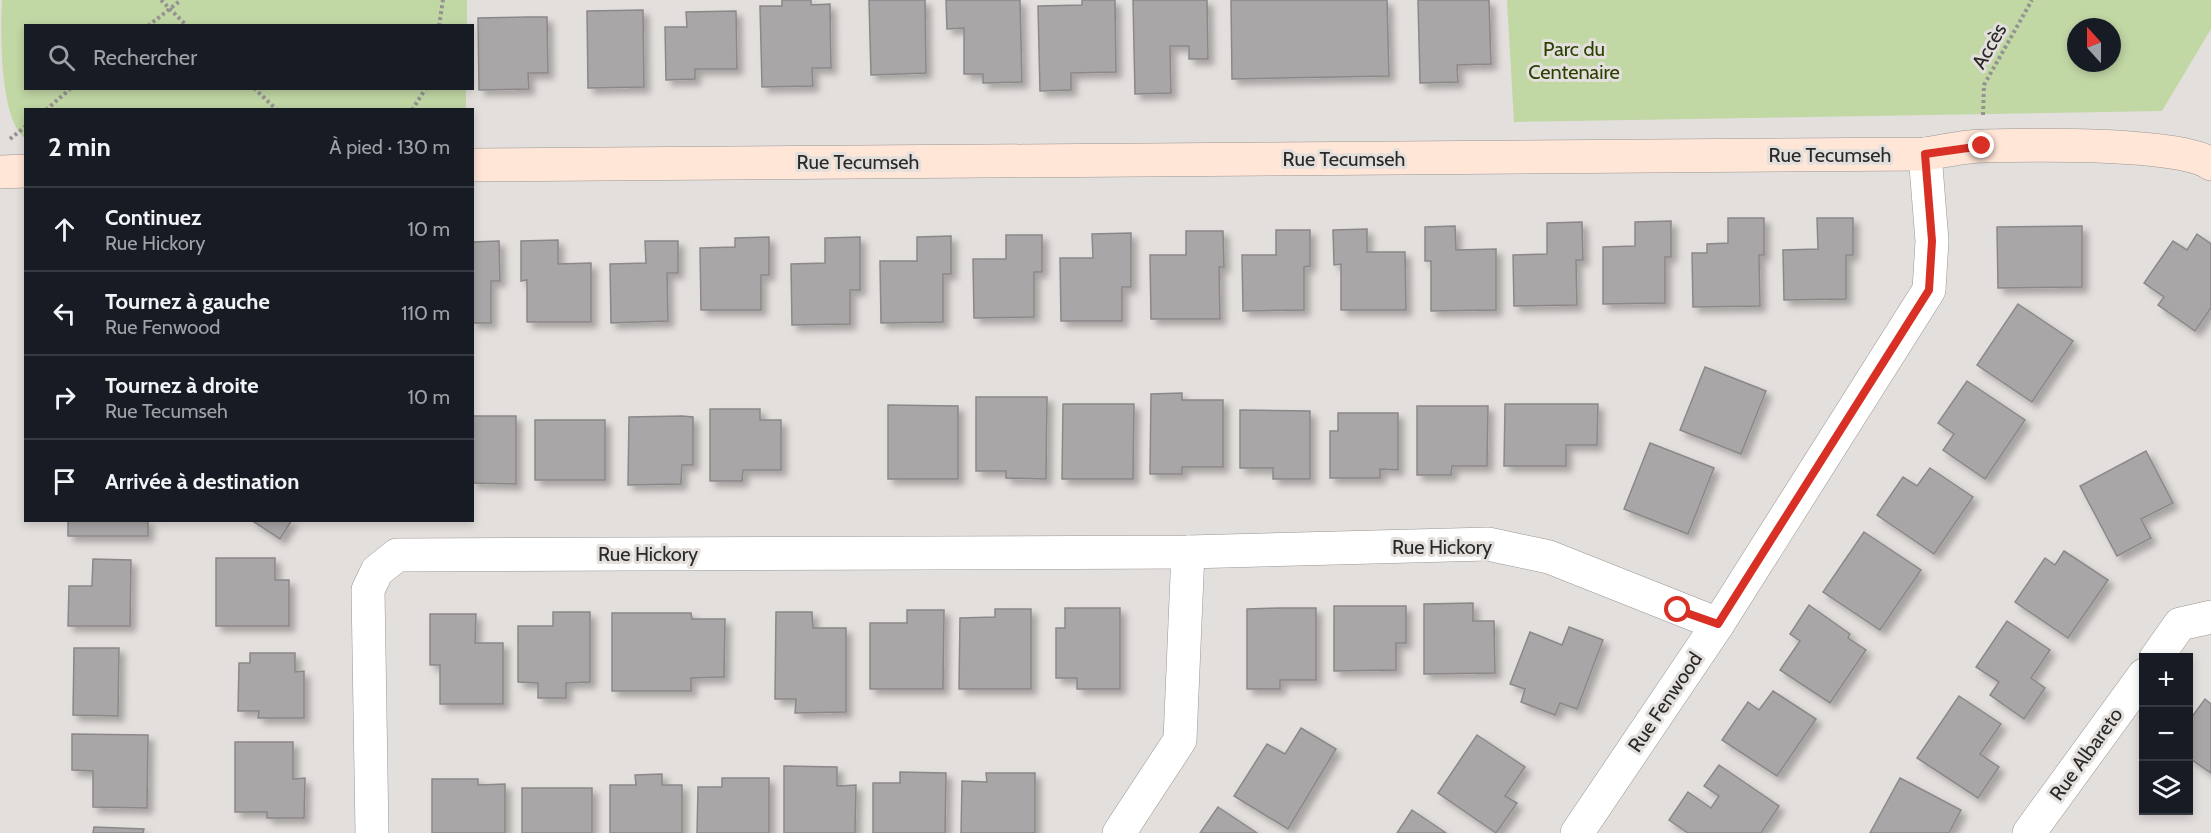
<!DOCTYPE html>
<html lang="fr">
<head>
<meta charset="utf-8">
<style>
	body { margin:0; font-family:Cabin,sans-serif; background:#242831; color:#f1f3f6 }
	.controls { position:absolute; right:18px; bottom:18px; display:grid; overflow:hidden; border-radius:0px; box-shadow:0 3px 9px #0003 }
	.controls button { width:54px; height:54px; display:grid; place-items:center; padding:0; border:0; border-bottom:2px solid #363941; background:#171b24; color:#f1f3f6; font:30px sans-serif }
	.compass { position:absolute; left:2067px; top:18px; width:54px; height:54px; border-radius:50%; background:#171b24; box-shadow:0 3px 9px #0003; rotate:339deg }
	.stop { position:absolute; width:18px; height:18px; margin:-14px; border:4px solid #d93025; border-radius:50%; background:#fff }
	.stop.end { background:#d93025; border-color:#fff; box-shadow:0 2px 6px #0008 }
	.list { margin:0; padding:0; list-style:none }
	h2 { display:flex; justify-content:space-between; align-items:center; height:78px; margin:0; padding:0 24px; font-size:26px }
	h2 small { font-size:20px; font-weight:400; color:#9ea1a6 }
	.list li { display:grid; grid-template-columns:39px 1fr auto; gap:18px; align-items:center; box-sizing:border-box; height:84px; padding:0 24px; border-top:2px solid #363941 }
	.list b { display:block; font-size:22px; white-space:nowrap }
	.list p { margin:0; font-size:20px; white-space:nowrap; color:#9ea1a6 }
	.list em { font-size:20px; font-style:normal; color:#9ea1a6 }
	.icon { flex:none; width:33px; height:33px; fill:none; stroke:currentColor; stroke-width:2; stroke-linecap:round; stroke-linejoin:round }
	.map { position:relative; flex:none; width:2211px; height:833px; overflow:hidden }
	.search { position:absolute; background:#171b24; box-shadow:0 3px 9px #0003; left:24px; top:24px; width:450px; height:66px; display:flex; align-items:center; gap:15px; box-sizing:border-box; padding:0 21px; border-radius:0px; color:#9ea1a6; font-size:22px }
	.panel { position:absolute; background:#171b24; box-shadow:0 3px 9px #0003; left:24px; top:108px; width:450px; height:414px; border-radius:0px }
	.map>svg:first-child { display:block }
</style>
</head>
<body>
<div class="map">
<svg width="2211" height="833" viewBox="0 0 2211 833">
	<defs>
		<filter id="shadow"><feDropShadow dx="5.5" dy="5.5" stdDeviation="3" flood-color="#0004"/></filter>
	</defs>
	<rect width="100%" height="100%" fill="#e3dfdd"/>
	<g fill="#c1d7a4" fill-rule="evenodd">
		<path d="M2,0H467V25L26,26V88H466V109L26,110L25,138C0,121 0,31 2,0Z"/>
		<path d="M1507,0H2211V29L2162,111L1514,122ZM2076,27H2112V63H2076Z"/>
	</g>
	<g fill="#a9a6a7" stroke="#8c888a" stroke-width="1.5" filter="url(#shadow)">
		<polygon points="782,0 811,0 811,5 830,4 831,68 812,68 813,86 762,87 760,6 782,6"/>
		<polygon points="869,0 925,0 926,73 871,75"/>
		<polygon points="946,0 1020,0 1022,82 983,83 983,74 964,74 964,28 947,29"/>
		<polygon points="1082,0 1115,0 1116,72 1071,73 1071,90 1040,91 1038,6 1082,5"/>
		<polygon points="1133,0 1207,0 1208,59 1189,59 1189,46 1170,46 1171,93 1135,94"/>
		<polygon points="1231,0 1387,0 1389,76 1232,79"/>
		<polygon points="1418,0 1489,0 1491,64 1457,65 1458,82 1420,83"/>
		<polygon points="643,10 644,87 588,88 587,11"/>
		<polygon points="736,11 737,69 695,69 695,79 666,80 665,27 687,27 686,12"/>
		<polygon points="527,17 547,17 548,73 528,73 529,89 479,90 478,18"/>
		<polygon points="1728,218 1764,218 1764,255 1759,255 1760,306 1693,307 1692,253 1707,253 1707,244 1728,243"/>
		<polygon points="1817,218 1853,218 1853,255 1846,255 1846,299 1784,300 1783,250 1818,249"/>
		<polygon points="1671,221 1671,257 1665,257 1665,303 1603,304 1603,247 1635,246 1635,222"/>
		<polygon points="1582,222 1583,260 1576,260 1577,305 1514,306 1513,255 1547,254 1547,223"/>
		<polygon points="1455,226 1456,250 1496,249 1496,310 1431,311 1431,261 1425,261 1425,227"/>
		<polygon points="2082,226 2082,287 1998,288 1997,227"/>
		<polygon points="1367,229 1367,252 1405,252 1406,310 1341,310 1341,264 1334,265 1333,230"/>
		<polygon points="1276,230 1310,230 1310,266 1304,267 1304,310 1243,311 1242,255 1276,255"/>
		<polygon points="1186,231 1223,231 1224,267 1219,267 1220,319 1151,319 1150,255 1186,255"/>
		<polygon points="1131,233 1131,287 1122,287 1122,321 1061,321 1060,258 1093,258 1092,234"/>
		<polygon points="2197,234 2211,244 2211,308 2195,331 2158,305 2164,297 2144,283 2173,241 2187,250"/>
		<polygon points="1006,235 1042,235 1042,272 1034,272 1034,317 974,318 973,259 1006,259"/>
		<polygon points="951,236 951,274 943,274 943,322 881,323 880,261 917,261 917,237"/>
		<polygon points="769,237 769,275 761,275 761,310 701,310 700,248 735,247 735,238"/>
		<polygon points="860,237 860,290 850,290 850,324 792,325 791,264 825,263 825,238"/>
		<polygon points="558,240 558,264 591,263 591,322 527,322 527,280 521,281 521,241"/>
		<polygon points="499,241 500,281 491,281 491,323 472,323 472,242"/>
		<polygon points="645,241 678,241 678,273 667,273 668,321 611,323 610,264 646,263"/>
		<polygon points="2018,304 2073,341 2032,402 1977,365"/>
		<polygon points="1705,367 1766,391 1741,454 1680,430"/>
		<polygon points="1967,381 2025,420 1985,479 1943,450 1954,434 1938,423"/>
		<polygon points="1182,393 1182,400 1223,400 1223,467 1182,467 1182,474 1150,474 1151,394"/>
		<polygon points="976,397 1047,397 1046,479 1006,478 1006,471 976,471"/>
		<polygon points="1063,404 1134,404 1133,479 1062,479"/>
		<polygon points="1505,404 1598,404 1597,445 1566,445 1566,466 1504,466"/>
		<polygon points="888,405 958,406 958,479 888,479"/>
		<polygon points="1417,406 1488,406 1487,466 1452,466 1451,475 1417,475"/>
		<polygon points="710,409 760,409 760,420 781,420 781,470 743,470 742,481 710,481"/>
		<polygon points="1240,410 1310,411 1310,479 1273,479 1273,468 1240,468"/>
		<polygon points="1338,413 1398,413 1398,470 1380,469 1380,478 1330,478 1330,431 1338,431"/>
		<polygon points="472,416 516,416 516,484 472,483"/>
		<polygon points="682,416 693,417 693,465 682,465 681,484 628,485 629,417"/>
		<rect x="535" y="420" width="70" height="60"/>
		<polygon points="1650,443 1714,468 1688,534 1624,509"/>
		<polygon points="2146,451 2173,503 2141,519 2151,538 2117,556 2080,486"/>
		<polygon points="1930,468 1973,497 1934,554 1877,515 1903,477 1917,486"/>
		<rect x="68" y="520" width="80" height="16"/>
		<polygon points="251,520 292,520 280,539"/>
		<polygon points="1864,532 1921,570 1880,630 1823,592"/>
		<polygon points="2064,551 2108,580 2068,638 2015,602 2045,558 2055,565"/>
		<polygon points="216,558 275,558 275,580 289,580 289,626 216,626"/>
		<polygon points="93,559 131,560 130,626 68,626 69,586 92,586"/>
		<polygon points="1473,603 1473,621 1494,621 1495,673 1424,674 1424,604"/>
		<polygon points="1809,605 1850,634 1848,638 1866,650 1830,703 1780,670 1800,641 1790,634"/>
		<polygon points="1334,606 1406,606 1406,643 1396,643 1396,670 1334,671"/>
		<polygon points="1065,608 1120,608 1120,689 1077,689 1077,678 1056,678 1056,628 1065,628"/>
		<polygon points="1279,608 1316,608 1316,680 1280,680 1280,689 1247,689 1247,609"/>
		<polygon points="995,609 1031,609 1031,689 959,689 960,618 995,617"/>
		<polygon points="907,610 944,610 943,689 870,689 870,623 907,623"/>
		<polygon points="553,612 590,612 590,682 566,683 566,698 538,698 538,683 518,682 518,626 553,626"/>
		<polygon points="776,612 812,612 813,628 846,628 846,712 795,713 796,699 775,699"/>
		<polygon points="612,613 691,613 692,619 725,619 724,677 691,678 691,691 612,691"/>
		<polygon points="430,614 476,614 475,643 503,643 503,704 440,704 440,665 430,665"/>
		<polygon points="2007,621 2050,650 2031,678 2045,688 2024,719 1990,695 1999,682 1976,667"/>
		<polygon points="1569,627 1603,640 1577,709 1560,703 1555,715 1521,702 1525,689 1510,684 1530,632 1562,645"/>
		<polygon points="74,648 119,648 118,716 73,715"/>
		<polygon points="250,653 295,653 295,672 304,671 304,718 258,718 259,711 238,711 239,663 250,663"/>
		<polygon points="1773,691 1816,719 1777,776 1722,740 1748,702 1759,710"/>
		<polygon points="1959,696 2001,724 1980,754 1999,767 1978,798 1917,758"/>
		<polygon points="2205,699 2211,704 2211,773 2188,757 2188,722"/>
		<polygon points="1301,728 1336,749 1288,829 1234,796 1267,744 1285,754"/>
		<polygon points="72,734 148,735 147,808 93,807 93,771 72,770"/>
		<polygon points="1477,735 1525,767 1505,796 1517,803 1496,833 1438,793"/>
		<polygon points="235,742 293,742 293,779 305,778 304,818 267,818 267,812 235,812"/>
		<polygon points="1719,765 1779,806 1761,833 1688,833 1669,820 1688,792 1711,808 1719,796 1704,786"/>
		<polygon points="784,766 837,767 837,786 856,785 855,833 784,833"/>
		<polygon points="900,772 946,773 945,833 873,833 873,783 900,783"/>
		<polygon points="986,773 1035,773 1035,833 961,833 962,781 987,782"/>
		<polygon points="662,774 662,785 682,785 682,833 610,833 610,785 636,785 635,775"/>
		<polygon points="722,778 769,778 769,833 697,833 698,787 722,787"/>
		<polygon points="1900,778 1961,810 1949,833 1870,833"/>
		<polygon points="432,779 478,779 478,785 505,784 505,833 432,833"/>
		<rect x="522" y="788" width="70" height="45"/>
		<polygon points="1218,807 1257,833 1200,833"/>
		<polygon points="1412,810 1446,833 1397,833"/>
		<polygon points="94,827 144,829 143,833 93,833"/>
	</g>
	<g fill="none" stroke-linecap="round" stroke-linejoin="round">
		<g stroke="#999693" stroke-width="34">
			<g id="street">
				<polyline points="2156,658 2180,624 2211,617"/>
				<polyline points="372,833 368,590 377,571 397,555 1188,552 1488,544 1549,557 1718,624"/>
				<polyline points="1119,833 1180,740 1188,552"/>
				<polyline points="1577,833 1718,624 1929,290 1932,241 1925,154"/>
				<polyline points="2029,833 2144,675"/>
			</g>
		</g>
		<g stroke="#999693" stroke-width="34">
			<g id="secondary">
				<path d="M472,165L1925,154C1945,151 1965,146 1984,146C2029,145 2180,142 2211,164"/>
				<polyline points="0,172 26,171"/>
			</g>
		</g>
		<g stroke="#959291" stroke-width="4" stroke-dasharray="3 3" stroke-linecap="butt">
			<polyline points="161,0 187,26"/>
			<polyline points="148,26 181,0"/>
			<polyline points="439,26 443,0"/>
			<polyline points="254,88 277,110"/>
			<polyline points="46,110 71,88"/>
			<polyline points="412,110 426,88"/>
			<polyline points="1983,115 1984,85 2032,0"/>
			<polyline points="10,139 26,126"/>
		</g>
		<use href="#street" stroke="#fff" stroke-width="33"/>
		<use href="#secondary" stroke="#ffe6d7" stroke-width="33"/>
	</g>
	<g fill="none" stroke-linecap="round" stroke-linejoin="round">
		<polyline stroke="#d93025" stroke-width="8" points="1678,610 1718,624 1929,290 1932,241 1925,154 1982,146"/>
	</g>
	<g text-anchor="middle" stroke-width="6" stroke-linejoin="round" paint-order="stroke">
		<g font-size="20" fill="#2a2928" stroke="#e3dfdd">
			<text transform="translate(1989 46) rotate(-60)" y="7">Accès</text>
			<text x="1830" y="162">Rue Tecumseh</text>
			<text x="1344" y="166">Rue Tecumseh</text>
			<text x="858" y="169">Rue Tecumseh</text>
			<text x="1442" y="554">Rue Hickory</text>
			<text x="648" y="561">Rue Hickory</text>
			<text transform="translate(1665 702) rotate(-56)" y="7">Rue Fenwood</text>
			<text transform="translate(2086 754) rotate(-54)" y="7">Rue Albareto</text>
		</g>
		<g font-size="20" fill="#2c4000" stroke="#e3dfdd">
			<text x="1574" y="56">Parc du<tspan x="1574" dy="23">Centenaire</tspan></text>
		</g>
	</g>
</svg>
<div class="controls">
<button>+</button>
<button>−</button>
<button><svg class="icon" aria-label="layers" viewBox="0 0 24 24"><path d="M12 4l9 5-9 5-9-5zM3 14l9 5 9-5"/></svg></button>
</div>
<svg class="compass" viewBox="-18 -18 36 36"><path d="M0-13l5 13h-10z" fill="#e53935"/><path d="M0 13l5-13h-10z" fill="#9ea1a6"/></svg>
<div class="stop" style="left:1678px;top:610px"></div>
<div class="stop end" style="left:1982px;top:146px"></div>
<div class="search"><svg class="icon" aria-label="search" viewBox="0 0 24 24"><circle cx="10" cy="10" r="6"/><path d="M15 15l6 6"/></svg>Rechercher</div>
<section class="panel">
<h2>2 min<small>À pied · 130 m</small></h2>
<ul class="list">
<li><svg class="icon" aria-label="ahead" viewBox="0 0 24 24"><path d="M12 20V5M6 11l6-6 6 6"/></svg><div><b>Continuez</b><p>Rue Hickory</p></div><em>10 m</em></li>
<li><svg class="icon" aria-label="left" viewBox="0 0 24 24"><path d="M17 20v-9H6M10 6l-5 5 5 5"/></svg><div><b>Tournez à gauche</b><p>Rue Fenwood</p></div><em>110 m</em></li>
<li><svg class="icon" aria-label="right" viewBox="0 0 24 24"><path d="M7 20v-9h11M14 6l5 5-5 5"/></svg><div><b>Tournez à droite</b><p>Rue Tecumseh</p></div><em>10 m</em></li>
<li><svg class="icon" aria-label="arrive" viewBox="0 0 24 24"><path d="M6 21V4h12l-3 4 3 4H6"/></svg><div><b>Arrivée à destination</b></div></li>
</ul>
</section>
</div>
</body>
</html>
